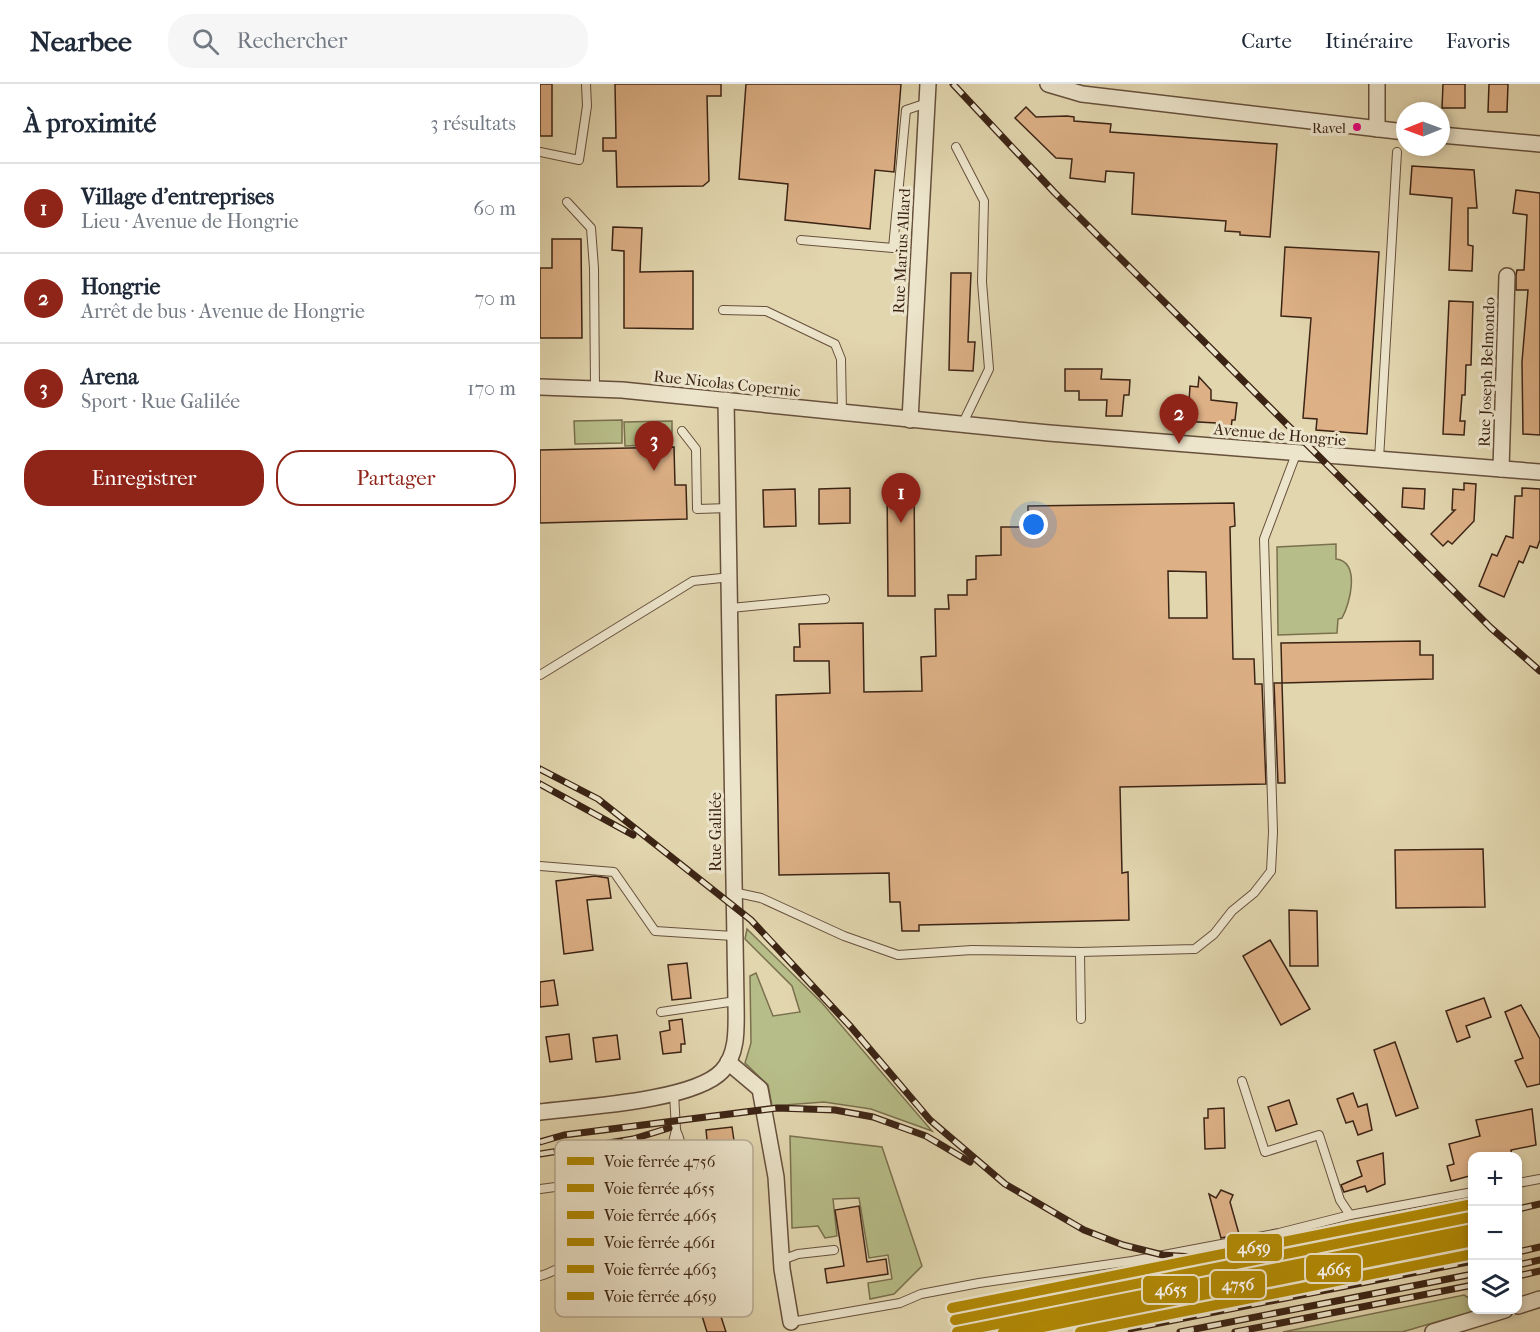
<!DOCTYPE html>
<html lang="fr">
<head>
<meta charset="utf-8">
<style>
	body { margin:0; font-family:"IM FELL French Canon",serif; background:#f6f6f7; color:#1f2937 }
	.controls { position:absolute; right:18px; bottom:18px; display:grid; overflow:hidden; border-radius:12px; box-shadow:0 3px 9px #0003 }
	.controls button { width:54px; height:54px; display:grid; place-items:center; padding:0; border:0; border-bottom:2px solid #e0e1e3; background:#fff; color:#1f2937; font:30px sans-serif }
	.compass { position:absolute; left:856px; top:18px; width:54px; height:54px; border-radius:50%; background:#fff; box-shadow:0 3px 9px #0003; rotate:269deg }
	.you { position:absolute; left:494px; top:441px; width:21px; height:21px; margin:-15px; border:4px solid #fff; border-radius:50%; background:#1a73e8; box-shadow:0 0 0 9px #1a73e833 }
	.badge { display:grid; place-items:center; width:39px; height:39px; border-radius:50%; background:#8f2418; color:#fff; font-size:20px; font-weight:700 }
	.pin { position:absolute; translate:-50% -50px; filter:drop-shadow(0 2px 3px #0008) }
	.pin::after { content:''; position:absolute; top:32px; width:21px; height:18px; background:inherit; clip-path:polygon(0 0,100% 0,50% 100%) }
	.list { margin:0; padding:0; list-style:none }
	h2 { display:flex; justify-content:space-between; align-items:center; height:78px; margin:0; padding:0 24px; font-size:26px }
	h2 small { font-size:20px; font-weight:400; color:#747a83 }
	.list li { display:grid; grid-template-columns:39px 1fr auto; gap:18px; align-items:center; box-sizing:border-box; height:90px; padding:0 24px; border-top:2px solid #e0e1e3 }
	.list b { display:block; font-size:22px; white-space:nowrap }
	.list p { margin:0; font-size:20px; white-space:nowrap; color:#747a83 }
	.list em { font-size:20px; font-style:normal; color:#747a83 }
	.actions { display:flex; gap:12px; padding:18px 24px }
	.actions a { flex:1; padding:14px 0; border:2px solid #8f2418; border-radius:24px; text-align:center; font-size:21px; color:#8f2418 }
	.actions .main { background:#8f2418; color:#fff }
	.icon { flex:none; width:33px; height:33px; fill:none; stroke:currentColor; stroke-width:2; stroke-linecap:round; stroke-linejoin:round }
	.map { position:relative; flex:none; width:1000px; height:1248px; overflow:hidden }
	header { display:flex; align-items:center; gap:36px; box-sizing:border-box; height:84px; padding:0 30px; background:#fff; border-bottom:2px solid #e0e1e3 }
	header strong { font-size:28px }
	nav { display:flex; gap:33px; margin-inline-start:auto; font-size:21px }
	.search { width:420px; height:54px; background:#f6f6f7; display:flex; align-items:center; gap:15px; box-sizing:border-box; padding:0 21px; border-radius:24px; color:#747a83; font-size:22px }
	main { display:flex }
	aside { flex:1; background:#fff }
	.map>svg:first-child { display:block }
</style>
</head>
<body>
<header>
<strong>Nearbee</strong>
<div class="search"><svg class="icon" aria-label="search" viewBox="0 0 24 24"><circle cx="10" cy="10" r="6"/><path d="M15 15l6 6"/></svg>Rechercher</div>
<nav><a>Carte</a><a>Itinéraire</a><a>Favoris</a></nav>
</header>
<main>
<aside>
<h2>À proximité<small>3 résultats</small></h2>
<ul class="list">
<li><span class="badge">1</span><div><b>Village d'entreprises</b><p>Lieu · Avenue de Hongrie</p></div><em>60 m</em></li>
<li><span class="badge">2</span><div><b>Hongrie</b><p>Arrêt de bus · Avenue de Hongrie</p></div><em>70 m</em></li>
<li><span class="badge">3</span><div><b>Arena</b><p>Sport · Rue Galilée</p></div><em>170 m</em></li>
</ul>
<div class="actions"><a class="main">Enregistrer</a><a>Partager</a></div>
</aside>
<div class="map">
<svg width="1000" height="1248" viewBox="0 0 1000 1248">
	<rect width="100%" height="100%" fill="#e2d6af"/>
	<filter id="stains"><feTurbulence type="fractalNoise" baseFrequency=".00333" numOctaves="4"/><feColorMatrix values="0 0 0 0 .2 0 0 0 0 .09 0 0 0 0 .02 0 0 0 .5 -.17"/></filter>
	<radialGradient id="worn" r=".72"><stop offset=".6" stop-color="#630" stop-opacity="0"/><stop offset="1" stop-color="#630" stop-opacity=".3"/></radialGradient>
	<g fill="#b7bd88" stroke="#7a704e" stroke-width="1.5">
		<polygon points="82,336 82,359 35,360 34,337"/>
		<polygon points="132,337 132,360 85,362 84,338"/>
		<path d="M796,460V475C821,478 810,520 802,534L798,535L797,549L738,551L737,463Z"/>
		<polygon points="207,845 282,919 392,1047 331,1025 284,1018 232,1022 228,1001 205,979 211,959 210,892 216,889 233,932 260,928 252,902 205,855"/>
		<polygon points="250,1052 342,1063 382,1182 354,1210 330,1215 328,1199 352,1195 348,1171 329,1174 319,1114 293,1115 297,1152 285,1154 278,1142 252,1144"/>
		<polygon points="924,1211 932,1216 934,1227 862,1248 743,1248"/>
	</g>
	<g fill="#ddb086" stroke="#3c2415" stroke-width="1.5" fill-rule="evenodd">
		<rect x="0" y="0" width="12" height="52"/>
		<polygon points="75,0 181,0 181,12 167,12 169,97 163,102 77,103 76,67 63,67 63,54 76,54"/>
		<polygon points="206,0 361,0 354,88 335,86 330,145 245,136 248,100 199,95"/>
		<polygon points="903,0 925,0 925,24 902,24"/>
		<polygon points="949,0 968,0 967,28 948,28"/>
		<polygon points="486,23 496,33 527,32 534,33 534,37 571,40 570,48 737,60 730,153 700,151 700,148 685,147 686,137 592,130 594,89 566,87 565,98 530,94 532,75 516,74 475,34"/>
		<polygon points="872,82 934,86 937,124 928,124 928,161 933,162 932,187 909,186 912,114 870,110"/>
		<polygon points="976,106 1000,109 1000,351 983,350 982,278 988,206 976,206 976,191 977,186 984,186 987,131 973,129"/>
		<polygon points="73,143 102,144 100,188 153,187 153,245 84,244 84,167 72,166"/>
		<polygon points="12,155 41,155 42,254 0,254 0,184 12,184"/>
		<polygon points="745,163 839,168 827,350 776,346 777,335 763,334 771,234 741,232"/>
		<polygon points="411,189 431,189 428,258 435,258 433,287 409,286"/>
		<polygon points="909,217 933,218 931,281 926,281 925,311 922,311 920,337 925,337 924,351 903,350"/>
		<polygon points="525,285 562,285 561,295 590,296 589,311 584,311 582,332 566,332 567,316 539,316 539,307 525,307"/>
		<polygon points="659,293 671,306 671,316 697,319 695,336 692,336 691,345 676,343 676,339 641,337 642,318 649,318 650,302 658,303"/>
		<polygon points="134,363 135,401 146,401 147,435 0,439 0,366"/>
		<polygon points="347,399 374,399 375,512 348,512"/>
		<polygon points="924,399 936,400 934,437 912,460 908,457 903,462 891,450 915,426 912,426 913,405 924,406"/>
		<polygon points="310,404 310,439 279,440 279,405"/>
		<polygon points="863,404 885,405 884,425 862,423"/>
		<polygon points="982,404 1000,405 1000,456 997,464 990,462 983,479 979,477 964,513 939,502 952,470 957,472 966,452 973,454 975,412 982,412"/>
		<polygon points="255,405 256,442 224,443 223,406"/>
		<path d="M694,419L695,442L690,443L693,575H714L715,600H722L726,700L580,703L582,789L588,788L589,836L379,841V847H362L360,818H350L349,789L239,791L236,611L290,609L289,577H254V563H260L259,540L323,539L324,608L382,607L381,573L396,572L395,525H409L408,511H427V496L436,495V472L461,471V443H488V422ZM628,487L666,488L667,534H629Z"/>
		<polygon points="880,557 880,571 893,571 893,595 742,599 741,559"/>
		<polygon points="734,599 742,599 745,699 738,699"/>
		<polygon points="943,765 945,823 856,824 855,766"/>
		<polygon points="55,792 68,794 71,814 47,816 53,866 24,870 16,797"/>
		<polygon points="749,826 777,827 778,882 750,882"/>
		<polygon points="730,856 770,925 741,941 703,872"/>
		<polygon points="147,879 151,914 132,916 128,881"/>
		<polygon points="14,896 18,921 0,923 0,898"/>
		<polygon points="944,914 951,933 926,942 930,953 917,958 906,927"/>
		<polygon points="981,921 1000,955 1000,1000 987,1003 975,977 983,974 965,928"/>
		<polygon points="142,935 145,960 141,960 141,968 123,970 120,948 130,946 129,937"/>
		<polygon points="29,950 32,975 10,978 6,953"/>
		<polygon points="77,951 80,975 56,978 53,954"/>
		<polygon points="855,958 878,1024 856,1032 834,966"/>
		<polygon points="813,1009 818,1023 827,1020 832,1046 818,1051 813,1037 806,1039 797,1015"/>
		<polygon points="749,1016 757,1040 736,1047 728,1023"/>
		<polygon points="684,1024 685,1064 665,1065 664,1034 668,1034 668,1025"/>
		<polygon points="992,1025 996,1061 971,1066 972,1072 933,1072 933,1091 911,1097 907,1082 914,1080 909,1060 940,1052 936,1036"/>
		<polygon points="192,1043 198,1084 179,1086 177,1066 168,1066 166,1046"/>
		<polygon points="843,1069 845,1100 827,1108 825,1102 804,1108 801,1101 822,1092 817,1077"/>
		<polygon points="681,1106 693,1111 690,1118 699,1150 681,1154 669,1110 676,1114"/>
		<polygon points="319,1122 327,1178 346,1175 348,1190 287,1199 285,1185 304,1182 295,1126"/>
		<polygon points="165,1203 167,1210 173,1208 186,1248 167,1248 154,1206"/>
	</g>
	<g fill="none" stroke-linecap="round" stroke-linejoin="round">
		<g stroke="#66503c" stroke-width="10">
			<g id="service">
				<polyline points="416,63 444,117 442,198 449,285 422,341"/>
				<polyline points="0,68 39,76 47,22 46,0"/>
				<polyline points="27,118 51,144 54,184 55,305"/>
				<polyline points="261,156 353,164 366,26 387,19"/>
				<polyline points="183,226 226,227 295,260 301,275 302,329"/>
				<polyline points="142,347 156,365 157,425 189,424"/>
				<polyline points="839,375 857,68"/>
				<polyline points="191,524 285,515"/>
				<polyline points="0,591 153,497 191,493"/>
				<polyline points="0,782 74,788 115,847 193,852"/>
				<polyline points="193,808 221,814 304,852 358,871 432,866 540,868 541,935"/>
				<polyline points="540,868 655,865 674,850 692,827 714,809 731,787 733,748 724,455 756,370"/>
				<polyline points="121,928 196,917"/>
				<polyline points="978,1099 1000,1095"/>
				<polyline points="0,1105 126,1088 134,1080 133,1058 136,1046 134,1009"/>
				<polyline points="810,1131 933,1108"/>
				<polyline points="242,1176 258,1170 294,1166"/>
				<path d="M0,1192C32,1184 131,1109 141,1077C144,1067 140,1055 136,1046"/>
				<polyline points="251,1238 360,1219 381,1210 439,1199 592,1177 739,1149 810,1131 800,1116 779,1051 725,1068 702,997"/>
			</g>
		</g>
		<g stroke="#66503c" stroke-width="18">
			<g id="minor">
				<polyline points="508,0 542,10 865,48"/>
				<polyline points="837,45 837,0"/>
				<polyline points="901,51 1000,60"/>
				<polyline points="0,303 82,306 509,349 1000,388"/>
				<polyline points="370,336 388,0"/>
				<polyline points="961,385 967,192"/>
				<polyline points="188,978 220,1005 236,1093 242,1185 251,1238"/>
				<path d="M0,1028C42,1023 154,1017 182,987C199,969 196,940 196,917L186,316"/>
				<polyline points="978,1222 1000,1215"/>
				<polyline points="893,1248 965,1226"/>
			</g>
		</g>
		<use href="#service" stroke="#ece4cb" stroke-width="8"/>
		<use href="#minor" stroke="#ece4cb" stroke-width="15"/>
		<g stroke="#3c2415" stroke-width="7">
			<g id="rail">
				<polyline points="413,0 514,108 951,544 1000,587"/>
				<polyline points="0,685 58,715 211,836 311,943 390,1036 465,1100 544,1146 583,1161 623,1171 681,1175 748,1168 933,1133"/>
				<polyline points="0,700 93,751"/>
				<polyline points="0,1058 24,1051 237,1024 295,1026 333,1033 386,1052 430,1078"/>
				<polyline points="0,1070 93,1055 129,1044"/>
				<polyline points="978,1125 1000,1120"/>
				<polyline points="978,1168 1000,1163"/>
				<polyline points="978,1181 1000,1176"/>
				<polyline points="978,1192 1000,1187"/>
				<polyline points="574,1248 933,1177"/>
				<polyline points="640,1248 933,1190"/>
				<polyline points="695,1248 933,1201"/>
			</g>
		</g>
		<use href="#rail" stroke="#ece4cb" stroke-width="4.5" stroke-dasharray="14" stroke-linecap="butt"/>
		<g stroke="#ece4cb" stroke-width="15">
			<polyline id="rail-1" points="463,1248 933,1153"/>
		</g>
		<g stroke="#ece4cb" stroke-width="15">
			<polyline id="rail-2" points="417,1248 933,1145"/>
		</g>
		<g stroke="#ece4cb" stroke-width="15">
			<polyline id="rail-3" points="478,1248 933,1157"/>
		</g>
		<g stroke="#ece4cb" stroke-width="15">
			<polyline id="rail-4" points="415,1236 931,1133"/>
		</g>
		<g stroke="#ece4cb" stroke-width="15">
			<polyline id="rail-5" points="540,1248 933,1170"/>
		</g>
		<g stroke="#ece4cb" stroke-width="15">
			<polyline id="rail-6" points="412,1224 928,1121"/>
		</g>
		<use href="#rail-1" stroke="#b18905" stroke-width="10"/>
		<use href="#rail-2" stroke="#b18905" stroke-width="10"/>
		<use href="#rail-3" stroke="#b18905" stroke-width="10"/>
		<use href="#rail-4" stroke="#b18905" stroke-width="10"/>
		<use href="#rail-5" stroke="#b18905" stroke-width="10"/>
		<use href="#rail-6" stroke="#b18905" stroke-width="10"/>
	</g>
	<circle fill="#e5007d" stroke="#ece4cb" stroke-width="2" cx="817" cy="43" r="5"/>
	<g text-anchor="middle" stroke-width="6" stroke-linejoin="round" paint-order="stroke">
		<g font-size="14" fill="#3c2415" stroke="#ece4cb" text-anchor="end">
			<text x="806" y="49">Ravel</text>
		</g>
		<g font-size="16" fill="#3c2415" stroke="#ece4cb">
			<text transform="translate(361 167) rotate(-87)" y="6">Rue Marius Allard</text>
			<text transform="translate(946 288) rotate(-88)" y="6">Rue Joseph Belmondo</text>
			<text transform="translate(187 299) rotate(6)" y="6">Rue Nicolas Copernic</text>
			<text transform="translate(740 350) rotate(5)" y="6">Avenue de Hongrie</text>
			<text transform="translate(175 748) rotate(-90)" y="6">Rue Galilée</text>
		</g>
	</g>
	<rect x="15" y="1056" width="198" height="177" rx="9" fill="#ece4cb" stroke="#b7aa94" stroke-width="1.5"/>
	<rect x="27" y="1073" width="27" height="8" fill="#b18905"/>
	<rect x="27" y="1100" width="27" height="8" fill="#b18905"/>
	<rect x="27" y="1127" width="27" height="8" fill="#b18905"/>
	<rect x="27" y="1154" width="27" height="8" fill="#b18905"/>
	<rect x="27" y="1181" width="27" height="8" fill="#b18905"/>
	<rect x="27" y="1208" width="27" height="8" fill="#b18905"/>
	<g font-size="16" fill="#3c2415">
		<text x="64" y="1083">Voie ferrée 4756</text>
		<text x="64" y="1110">Voie ferrée 4655</text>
		<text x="64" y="1137">Voie ferrée 4665</text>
		<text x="64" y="1164">Voie ferrée 4661</text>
		<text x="64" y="1191">Voie ferrée 4663</text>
		<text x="64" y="1218">Voie ferrée 4659</text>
	</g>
	<g stroke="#ece4cb" stroke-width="2">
		<rect x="686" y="1149" width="57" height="29" rx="6" fill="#b18905"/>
		<rect x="765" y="1170" width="57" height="29" rx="6" fill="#b18905"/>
		<rect x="670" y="1186" width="56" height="29" rx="6" fill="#b18905"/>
		<rect x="602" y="1191" width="57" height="29" rx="6" fill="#b18905"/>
	</g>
	<g font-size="16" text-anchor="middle" font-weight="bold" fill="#fff">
		<text x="714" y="1169">4659</text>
		<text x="794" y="1191">4665</text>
		<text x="698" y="1206">4756</text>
		<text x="631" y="1211">4655</text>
	</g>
	<rect width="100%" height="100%" filter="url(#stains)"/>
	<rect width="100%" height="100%" fill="url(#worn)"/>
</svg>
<div class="controls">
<button>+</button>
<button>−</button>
<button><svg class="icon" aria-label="layers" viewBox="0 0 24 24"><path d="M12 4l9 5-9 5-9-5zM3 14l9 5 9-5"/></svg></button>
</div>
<svg class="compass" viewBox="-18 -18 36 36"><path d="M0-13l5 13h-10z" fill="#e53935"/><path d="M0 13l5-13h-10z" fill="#747a83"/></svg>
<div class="you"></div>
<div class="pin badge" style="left:361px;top:439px">1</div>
<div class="pin badge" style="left:639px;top:360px">2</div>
<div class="pin badge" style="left:114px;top:387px">3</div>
</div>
</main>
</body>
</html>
